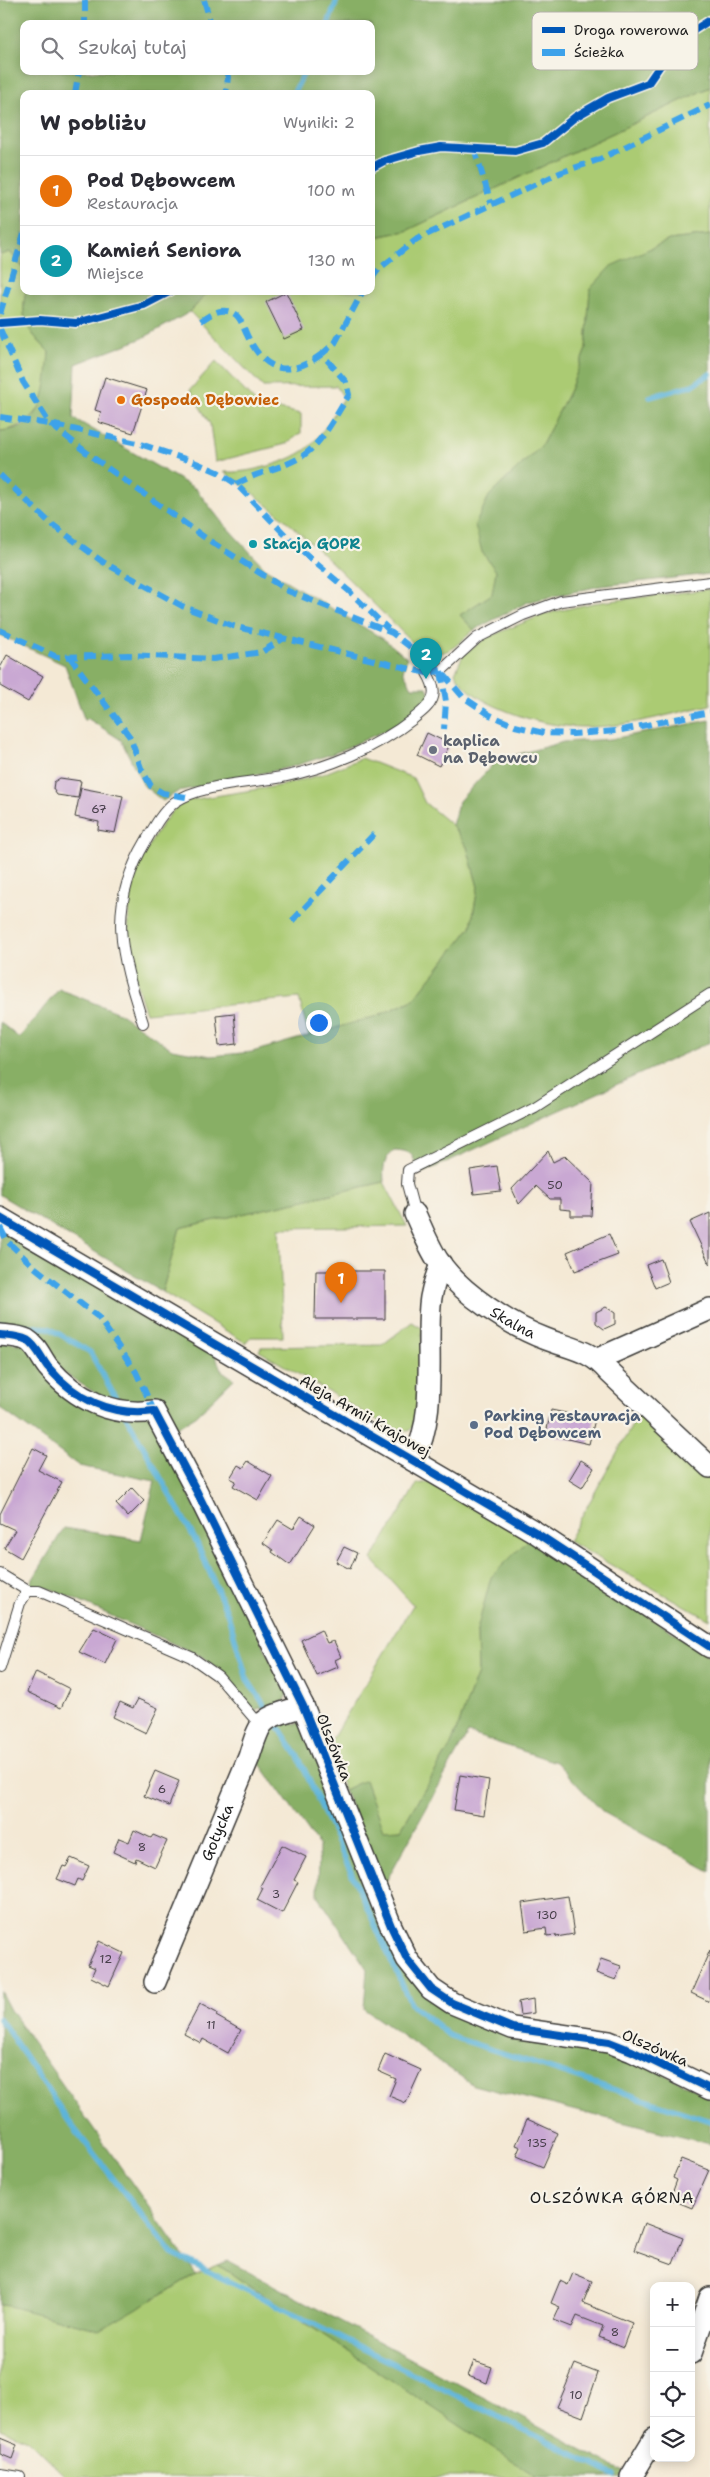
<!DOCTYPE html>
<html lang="pl">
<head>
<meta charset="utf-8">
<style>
	body { margin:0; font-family:"Shantell Sans",sans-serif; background:#f7f7f7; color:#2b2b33 }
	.controls { position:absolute; right:15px; bottom:15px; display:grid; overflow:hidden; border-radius:10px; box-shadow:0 2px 12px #0003 }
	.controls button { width:45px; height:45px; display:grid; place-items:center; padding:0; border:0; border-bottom:1px solid #e1e1e2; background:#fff; color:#2b2b33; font:25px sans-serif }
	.you { position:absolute; left:318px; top:1022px; width:18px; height:18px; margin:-12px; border:4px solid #fff; border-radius:50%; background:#1a73e8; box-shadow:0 0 0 8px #1a73e833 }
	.badge { display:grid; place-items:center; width:32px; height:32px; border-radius:50%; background:#b45309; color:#fff; font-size:16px; font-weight:700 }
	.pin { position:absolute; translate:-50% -41px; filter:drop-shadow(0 1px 2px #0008) }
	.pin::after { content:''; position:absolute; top:26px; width:18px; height:15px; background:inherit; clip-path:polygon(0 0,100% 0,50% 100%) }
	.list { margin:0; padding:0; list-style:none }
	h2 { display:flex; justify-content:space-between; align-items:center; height:65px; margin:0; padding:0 20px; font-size:21px }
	h2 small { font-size:16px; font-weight:400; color:#7c7c81 }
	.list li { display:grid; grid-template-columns:32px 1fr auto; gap:15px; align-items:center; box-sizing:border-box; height:70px; padding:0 20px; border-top:1px solid #e1e1e2 }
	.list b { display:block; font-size:19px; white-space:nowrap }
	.list p { margin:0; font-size:16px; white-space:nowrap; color:#7c7c81 }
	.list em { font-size:16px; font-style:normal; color:#7c7c81 }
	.icon { flex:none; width:28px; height:28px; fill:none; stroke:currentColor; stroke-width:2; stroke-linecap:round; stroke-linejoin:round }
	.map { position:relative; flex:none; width:710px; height:2477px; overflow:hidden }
	.search { position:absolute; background:#fff; box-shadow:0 2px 12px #0003; left:20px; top:20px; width:355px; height:55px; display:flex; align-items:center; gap:12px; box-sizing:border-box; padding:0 18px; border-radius:10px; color:#7c7c81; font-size:19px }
	.panel { position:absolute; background:#fff; box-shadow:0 2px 12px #0003; left:20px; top:90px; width:355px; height:205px; border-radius:10px }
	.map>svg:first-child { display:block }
</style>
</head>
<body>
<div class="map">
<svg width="710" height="2477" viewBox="0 0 710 2477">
	<rect width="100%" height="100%" fill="#f7f3e8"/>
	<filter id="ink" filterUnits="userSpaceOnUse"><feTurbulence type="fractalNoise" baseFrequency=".02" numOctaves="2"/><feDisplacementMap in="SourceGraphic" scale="10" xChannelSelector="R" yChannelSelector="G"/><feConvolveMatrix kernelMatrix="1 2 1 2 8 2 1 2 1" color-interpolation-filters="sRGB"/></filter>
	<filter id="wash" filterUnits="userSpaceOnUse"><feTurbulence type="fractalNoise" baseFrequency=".0096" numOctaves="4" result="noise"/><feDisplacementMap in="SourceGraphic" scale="20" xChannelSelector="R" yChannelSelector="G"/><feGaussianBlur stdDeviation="1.12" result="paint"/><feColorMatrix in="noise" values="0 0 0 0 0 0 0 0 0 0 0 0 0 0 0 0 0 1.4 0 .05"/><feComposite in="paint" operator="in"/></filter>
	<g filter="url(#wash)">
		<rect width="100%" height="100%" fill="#f4e9d5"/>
		<g fill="#abcb73" stroke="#647448">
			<path d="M710,87V235L669,240L590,289L586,349L570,390L542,445L489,496L482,552L496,570L493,594L460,615L474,630C455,646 446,659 421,651C358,589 296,522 224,472C247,474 294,462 311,445C324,432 334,413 344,398L336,386L263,387L190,312L209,291H371V238L406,231Z"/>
			<path d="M10,252L24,269V291H26C19,322 29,331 49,352C47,377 49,407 25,422C16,427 11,430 0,431V255Z"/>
			<polygon points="216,361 257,404 301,414 301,433 286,444 215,462 210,424 190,390"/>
			<path d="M710,589V705C633,723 580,742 502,709C483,701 465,691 455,673L463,655L488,637L545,614L593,603Z"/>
			<path d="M362,758L413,778L425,803L452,825L467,847L478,887L471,927L413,1000L377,1016L309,1037L299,998L146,1013C123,949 119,894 156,834C166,819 172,807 190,800L284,785L323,774Z"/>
			<polygon points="384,1182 407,1226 279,1228 283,1337 251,1337 246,1343 162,1292 180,1228"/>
			<polygon points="412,1322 422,1328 421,1419 409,1431 394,1430 259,1351 261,1347 382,1345"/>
			<polygon points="640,1411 710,1476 710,1620 568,1541"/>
			<polygon points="430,1482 529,1539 477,1630 478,1673 451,1745 401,1829 383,1831 365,1781 344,1790 329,1744 413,1605 372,1559 417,1484"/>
			<polygon points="218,2265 537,2476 537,2477 66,2477 28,2440 0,2429 0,2305 152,2300 196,2274"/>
		</g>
		<g fill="#88af65" stroke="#526640" fill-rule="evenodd">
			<path d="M0,0H710V87L406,231L371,238V94H24V269L10,252L0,255ZM24,24H371V71H24Z"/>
			<polygon points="710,235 710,574 600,586 528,602 474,630 460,615 492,594 496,571 482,552 475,525 489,496 542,445 570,390 586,349 590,289 611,266 669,240"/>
			<path d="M26,291H209L190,312L143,338L76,364L73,418L196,489L221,521L266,569L385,640L407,658L403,671L412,687H427L431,697L402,723L335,753L291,767L179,791L163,801L144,786L121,740L87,718L85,721L65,665L0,635V431C46,429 46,387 49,352C29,331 19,322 26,291Z"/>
			<path d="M710,720V1042L418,1175C413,1156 415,1151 394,1150C383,1160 383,1168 384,1182L180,1228L162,1292L0,1195V1022L19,1038L59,989L119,1013L172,1049L211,1056L252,1052L377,1016L413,1000L471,927L478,887L467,847L452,825L459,801L497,760L563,742L611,739Z"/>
			<polygon points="0,1227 215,1354 221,1370 234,1379 197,1415 169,1433 114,1405 0,1332"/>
			<path d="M0,1340L25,1346L52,1379L151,1417L287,1693L284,1704L282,1701C275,1707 267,1711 258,1708L257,1711L250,1707L228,1679L205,1658L54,1590L30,1584L64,1528L141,1540L155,1481L79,1466L0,1408Z"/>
			<polygon points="529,1539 710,1656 710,1871 603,1812 556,1762 468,1733 383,1887 344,1790 365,1780 383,1830 401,1829 451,1745 478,1673 477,1630 491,1577"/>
			<polygon points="282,1722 288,1722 296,1725 298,1722 303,1727 426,1993 608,2048 710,2096 710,2144 473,2085 364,2009 367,1969 318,1896 319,1846 255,1757 264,1732"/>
			<polygon points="0,1991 10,2010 196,2274 100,2330 9,2306 0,2305"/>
			<polygon points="228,2261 627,2474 625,2477 537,2477 218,2265"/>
		</g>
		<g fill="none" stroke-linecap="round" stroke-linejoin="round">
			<g stroke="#5db4d9" stroke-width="5.5">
				<polyline points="328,24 337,0"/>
				<polyline points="293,94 305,71"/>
				<polyline points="650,397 693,385 710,374"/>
				<polyline points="0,1324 49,1328 90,1352 119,1404"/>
				<polyline points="126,1416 197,1543 228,1615 247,1679 269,1712"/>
				<polyline points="274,1720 299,1758 411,2004 450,2036 710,2121"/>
				<polyline points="0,2019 70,2123 172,2254 267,2300 614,2475"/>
			</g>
		</g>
		<g id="blocks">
			<g fill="#c9a8d3">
				<polygon points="286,292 304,330 284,339 266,302"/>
				<polygon points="105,377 147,390 133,433 98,422 101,412 95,410"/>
				<polygon points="7,655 43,676 28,702 0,686 0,668"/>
				<polygon points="427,733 450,744 439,766 417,755"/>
				<polygon points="60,778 81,781 78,798 57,795 53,789 54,782"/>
				<polygon points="81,788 123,796 115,833 98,830 99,822 75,817"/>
				<polygon points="234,1013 237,1044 219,1046 216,1015"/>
				<polygon points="548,1151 553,1162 565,1156 593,1183 591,1216 571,1216 571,1210 560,1209 560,1199 550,1199 536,1186 519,1204 512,1189"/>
				<polygon points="497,1166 501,1191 474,1194 470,1170"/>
				<polygon points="710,1213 710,1265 690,1222"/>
				<polygon points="609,1234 618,1255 575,1271 567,1252"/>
				<polygon points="661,1259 669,1282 655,1288 646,1265"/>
				<polygon points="316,1271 385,1271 385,1319 315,1319"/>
				<polygon points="606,1307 615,1313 615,1324 604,1329 596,1323 596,1312"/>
				<polygon points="551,1410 595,1419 589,1444 546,1434"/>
				<polygon points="33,1448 46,1455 38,1470 62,1482 21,1558 4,1548 15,1530 0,1523 0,1514"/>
				<polygon points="581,1460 594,1468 582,1488 569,1480"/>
				<polygon points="248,1461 272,1476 258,1500 233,1486 236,1481 230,1478 238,1465 243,1468"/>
				<polygon points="132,1488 144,1501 128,1517 116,1504"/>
				<polygon points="301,1516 315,1525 290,1565 272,1552 273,1550 263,1543 278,1520 293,1529"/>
				<polygon points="344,1547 357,1553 350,1569 336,1562"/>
				<polygon points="94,1628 117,1639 105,1664 79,1652"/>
				<polygon points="321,1630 327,1643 334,1641 341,1657 335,1660 338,1667 317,1676 301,1640"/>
				<polygon points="36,1672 70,1689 61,1708 27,1692"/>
				<polygon points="138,1699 158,1708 146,1733 113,1717 120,1702 133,1708"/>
				<polygon points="155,1771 179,1781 169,1806 144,1796"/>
				<polygon points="460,1775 489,1780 484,1815 454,1810"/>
				<polygon points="134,1830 151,1838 153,1835 167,1841 155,1867 136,1858 135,1862 113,1852 119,1838 129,1842"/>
				<polygon points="282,1845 306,1857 294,1880 298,1882 282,1913 257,1900 263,1888 260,1886"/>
				<polygon points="71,1858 89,1866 82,1881 78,1879 75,1886 57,1879 63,1866 66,1867"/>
				<polygon points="568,1896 574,1934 556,1937 556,1935 547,1936 546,1928 526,1931 522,1903"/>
				<polygon points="99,1941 124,1953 109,1986 91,1977 95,1968 88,1965"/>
				<polygon points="710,1950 710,2002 691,1993"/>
				<polygon points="601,1959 621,1966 616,1980 596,1973"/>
				<polygon points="533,1999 534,2013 520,2015 518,2002"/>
				<polygon points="200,2004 217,2013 216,2016 241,2030 228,2053 203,2039 201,2043 184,2034"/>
				<polygon points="385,2054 421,2070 406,2103 389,2096 396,2079 378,2071"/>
				<polygon points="527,2119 558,2133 543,2167 517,2156 521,2147 516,2145"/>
				<polygon points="681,2159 709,2170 692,2208 670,2199 677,2180 673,2178"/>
				<polygon points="644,2223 683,2238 673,2264 634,2250"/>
				<polygon points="573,2273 592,2281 583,2303 632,2323 623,2347 599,2337 603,2326 577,2316 572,2327 554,2320 560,2307 551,2303 560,2281 568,2285"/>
				<polygon points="474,2361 492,2367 487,2383 468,2376"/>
				<polygon points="575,2364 598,2373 583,2417 557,2407"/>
				<polygon points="0,2438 17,2445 12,2459 0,2454"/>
			</g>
		</g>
	</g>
	<g filter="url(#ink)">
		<use href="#blocks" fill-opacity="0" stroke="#3c3b38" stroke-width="1"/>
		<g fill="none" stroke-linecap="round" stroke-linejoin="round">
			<g stroke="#3c3b38" stroke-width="12">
				<g id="lane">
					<polyline points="441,671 477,638 523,615 561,601 710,582"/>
					<path d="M143,1023C121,954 106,908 146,841C154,827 162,812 175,802C200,784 252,783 282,777C328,768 376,748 413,719C432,704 441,696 427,673"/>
					<polyline points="415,1214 407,1184 408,1170 535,1107 710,994"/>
					<polyline points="0,1574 28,1591"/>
					<polyline points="0,1668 20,1603 28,1591 39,1591 191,1657 218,1676 254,1718 263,1720"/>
					<polyline points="0,2474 20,2477"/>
				</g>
			</g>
			<g stroke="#3c3b38" stroke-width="24">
				<g id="street">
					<path id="s1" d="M415,1214C423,1231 430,1250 441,1265C464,1295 511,1326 546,1339C572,1349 591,1350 609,1372L710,1467"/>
					<polyline points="0,1218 535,1532 710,1647"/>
					<path d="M0,1335C9,1336 19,1336 27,1340C37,1346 41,1358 48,1367C75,1399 112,1417 154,1411L197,1492L303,1706L391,1926L407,1959L431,1989L452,2003L512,2028L609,2042L632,2051L710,2089"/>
					<polyline points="598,1359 710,1309"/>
					<path d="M413,1460C437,1417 426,1354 430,1305C431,1291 436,1277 441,1264"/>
					<path id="s2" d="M155,1982L249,1757C262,1715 261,1720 303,1706"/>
					<polyline points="691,2353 710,2298"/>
					<polyline points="631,2477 654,2439"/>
				</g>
			</g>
			<use href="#lane" stroke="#fff" stroke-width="10"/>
			<use href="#street" stroke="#fff" stroke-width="21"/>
			<g stroke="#3da2ea" stroke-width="6" stroke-dasharray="12 6" stroke-linecap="butt">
				<polyline points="85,0 85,24"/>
				<polyline points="204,0 211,24"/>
				<polyline points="226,71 228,77 226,94"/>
				<polyline points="75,94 79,71"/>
				<polyline points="474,148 491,203"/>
				<polyline points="371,279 380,268 417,239 562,172 598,160 710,105"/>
				<polyline points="0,314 24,233"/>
				<path d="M201,321C211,314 221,307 233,313C241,317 243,327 247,335C265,373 289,378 322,354"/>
				<polyline points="0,329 23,382 50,424 95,459 204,537 288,591 392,633 441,671 463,697 490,715 515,726 544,733 573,734 617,731 710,712"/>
				<polyline points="0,417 50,424 137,443 194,462 218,472 236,484 300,550 349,591 388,629"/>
				<polyline points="0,475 49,522 103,562 182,606 233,626 427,673 441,671"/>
				<path d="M236,484C257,472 281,469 301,457C323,443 335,416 349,395L346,382L322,354L335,343L363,291"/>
				<polyline points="0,630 57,657 128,655 213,659 262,652 284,638"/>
				<polyline points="69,656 130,737 141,768 151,786 163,793 186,797"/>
				<polyline points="441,671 446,702 444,729"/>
				<polyline points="292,921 374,834"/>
				<polyline points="0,1227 7,1241 33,1266 98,1317 136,1372 154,1411"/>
			</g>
			<g stroke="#f7f3e8" stroke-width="11">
				<g id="cycleway">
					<polyline points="371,168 384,161 419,151 441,147 515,151 543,143 575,117 608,98 648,83 677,41 710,20"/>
					<polyline points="0,323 40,320 76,323 144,305 171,291"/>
					<polyline points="0,1218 535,1532 710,1647"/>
					<path d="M0,1335C9,1336 19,1336 27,1340C37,1346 41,1358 48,1367C75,1399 112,1417 154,1411L197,1492L303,1706L391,1926L407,1959L431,1989L452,2003L512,2028L609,2042L632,2051L710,2089"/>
				</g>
			</g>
			<use href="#cycleway" stroke="#0057b8" stroke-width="8"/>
		</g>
	</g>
	<circle fill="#e8710a" stroke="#f7f3e8" stroke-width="2" cx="121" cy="400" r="5"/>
	<circle fill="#0f9aa8" stroke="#f7f3e8" stroke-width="2" cx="253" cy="544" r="5"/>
	<circle fill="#6b7280" stroke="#f7f3e8" stroke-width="2" cx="433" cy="750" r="5"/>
	<circle fill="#5c6f8a" stroke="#f7f3e8" stroke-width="2" cx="474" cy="1425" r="5"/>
	<g text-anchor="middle" stroke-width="4.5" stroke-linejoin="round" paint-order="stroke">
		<g font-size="12" fill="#473f4a">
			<text x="99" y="813">67</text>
			<text x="555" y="1189">50</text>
			<text x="162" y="1793">6</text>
			<text x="142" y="1851">8</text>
			<text x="276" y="1898">3</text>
			<text x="547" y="1919">130</text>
			<text x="106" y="1963">12</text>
			<text x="211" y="2029">11</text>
			<text x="537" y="2147">135</text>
			<text x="615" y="2336">8</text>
			<text x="576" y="2399">10</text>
		</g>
		<g font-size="15" font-weight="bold" fill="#c56008" stroke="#f7f3e8" text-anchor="start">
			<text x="131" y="405">Gospoda Dębowiec</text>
		</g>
		<g font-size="15" font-weight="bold" fill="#0d838f" stroke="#f7f3e8" text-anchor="start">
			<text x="263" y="549">Stacja GOPR</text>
		</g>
		<g font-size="15" font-weight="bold" fill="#5b616d" stroke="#f7f3e8" text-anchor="start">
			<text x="443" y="746">kaplica<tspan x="443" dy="17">na Dębowcu</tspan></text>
		</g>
		<g font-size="15" fill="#1c1c1c" stroke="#f7f3e8">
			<text dy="5" stroke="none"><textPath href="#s1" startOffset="150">Skalna</textPath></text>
			<text transform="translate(365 1416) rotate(30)" y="5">Aleja Armii Krajowej</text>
			<text transform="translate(334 1747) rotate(68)" y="5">Olszówka</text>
			<text dy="5" stroke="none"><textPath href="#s2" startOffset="162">Gotycka</textPath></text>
			<text transform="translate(655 2048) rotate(24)" y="5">Olszówka</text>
		</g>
		<g font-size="15" font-weight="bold" fill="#4e5e75" stroke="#f7f3e8" text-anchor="start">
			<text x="484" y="1421">Parking restauracja<tspan x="484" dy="17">Pod Dębowcem</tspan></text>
		</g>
		<g font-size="16" letter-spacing="1" fill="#1c1c1c" stroke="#f7f3e8">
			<text x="612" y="2203">OLSZÓWKA GÓRNA</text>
		</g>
	</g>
	<rect x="532" y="12" width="166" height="58" rx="8" fill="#f7f3e8" stroke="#b5b2ab" stroke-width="1"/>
	<rect x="542" y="27" width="23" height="6" fill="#0057b8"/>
	<rect x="542" y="49" width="23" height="7" fill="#3da2ea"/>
	<g font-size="14" fill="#1c1c1c">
		<text x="574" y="35">Droga rowerowa</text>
		<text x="574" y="57">Ścieżka</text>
	</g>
</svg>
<div class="controls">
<button>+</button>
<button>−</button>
<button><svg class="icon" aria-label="locate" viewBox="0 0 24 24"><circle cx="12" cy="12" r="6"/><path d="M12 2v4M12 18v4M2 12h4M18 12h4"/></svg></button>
<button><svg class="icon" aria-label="layers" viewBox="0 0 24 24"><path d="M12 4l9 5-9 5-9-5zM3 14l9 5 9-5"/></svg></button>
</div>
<div class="you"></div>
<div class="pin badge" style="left:341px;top:1303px;background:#e8710a">1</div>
<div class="pin badge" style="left:426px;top:679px;background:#0f9aa8">2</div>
<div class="search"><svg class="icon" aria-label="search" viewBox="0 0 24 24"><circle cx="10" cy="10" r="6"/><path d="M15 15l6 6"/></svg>Szukaj tutaj</div>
<section class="panel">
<h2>W pobliżu<small>Wyniki: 2</small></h2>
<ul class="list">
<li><span class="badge" style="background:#e8710a">1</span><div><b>Pod Dębowcem</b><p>Restauracja</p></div><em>100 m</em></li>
<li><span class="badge" style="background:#0f9aa8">2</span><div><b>Kamień Seniora</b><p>Miejsce</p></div><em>130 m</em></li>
</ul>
</section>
</div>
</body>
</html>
